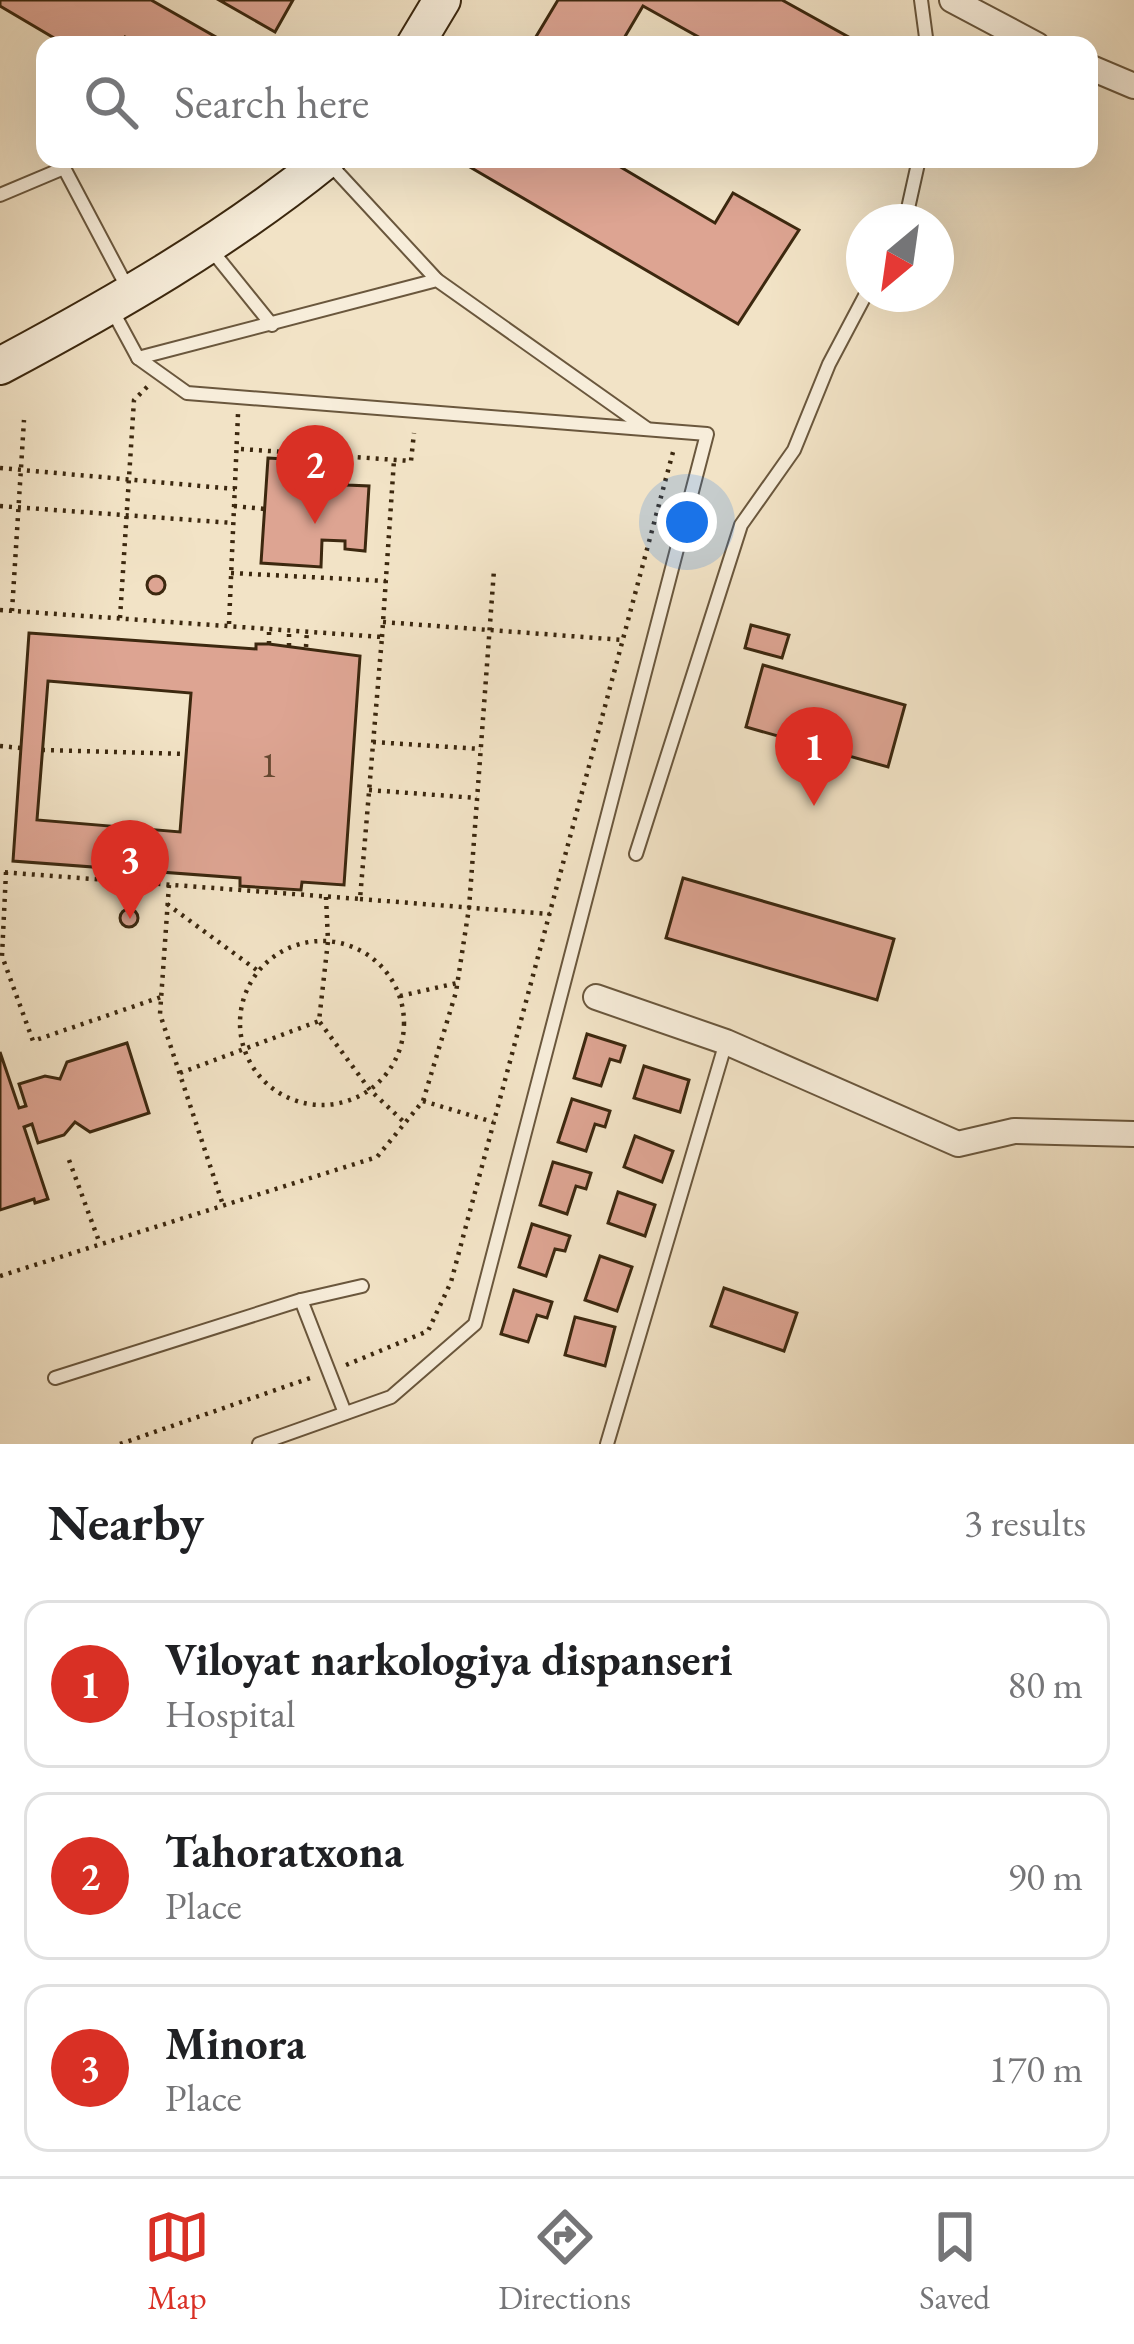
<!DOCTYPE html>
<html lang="en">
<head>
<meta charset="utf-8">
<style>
	body { margin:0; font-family:"EB Garamond",serif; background:#f6f6f6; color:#202124 }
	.compass { position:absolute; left:846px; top:204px; width:108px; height:108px; border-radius:50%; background:#fff; box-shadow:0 12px 48px #0002; rotate:209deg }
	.you { position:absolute; left:687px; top:522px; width:42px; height:42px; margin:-30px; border:9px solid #fff; border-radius:50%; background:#1a73e8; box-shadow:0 0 0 18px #1a73e833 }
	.badge { display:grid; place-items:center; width:78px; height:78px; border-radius:50%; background:#d93025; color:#fff; font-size:39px; font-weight:700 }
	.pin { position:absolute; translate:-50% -99px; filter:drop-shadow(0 3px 6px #0008) }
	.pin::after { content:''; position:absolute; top:63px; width:42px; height:36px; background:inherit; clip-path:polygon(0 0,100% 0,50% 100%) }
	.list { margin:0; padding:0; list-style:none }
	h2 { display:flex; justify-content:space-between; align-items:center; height:156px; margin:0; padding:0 48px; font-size:51px }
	h2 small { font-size:39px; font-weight:400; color:#757577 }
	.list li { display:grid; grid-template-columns:78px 1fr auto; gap:36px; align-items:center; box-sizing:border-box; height:168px; margin:0 24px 24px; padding:0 24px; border:3px solid #e0e0e0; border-radius:24px }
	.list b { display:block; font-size:45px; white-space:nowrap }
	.list p { margin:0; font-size:39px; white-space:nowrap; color:#757577 }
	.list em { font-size:39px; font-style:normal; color:#757577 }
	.icon { flex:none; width:66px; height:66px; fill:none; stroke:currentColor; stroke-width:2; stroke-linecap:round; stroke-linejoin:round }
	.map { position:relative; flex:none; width:1134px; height:1444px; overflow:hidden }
	.search { position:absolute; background:#fff; box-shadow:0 12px 48px #0002; left:36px; right:36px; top:36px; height:132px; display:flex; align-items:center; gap:30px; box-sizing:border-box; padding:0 42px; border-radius:24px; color:#757577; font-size:45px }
	.sheet { height:732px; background:#fff }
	nav { display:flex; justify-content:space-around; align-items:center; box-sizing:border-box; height:168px; border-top:3px solid #e0e0e0; background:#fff; font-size:33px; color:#757577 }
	nav a { display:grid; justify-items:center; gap:6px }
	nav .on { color:#d93025 }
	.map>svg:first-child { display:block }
</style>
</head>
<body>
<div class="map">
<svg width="1134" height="1444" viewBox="0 0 1134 1444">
	<rect width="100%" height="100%" fill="#f2e3c6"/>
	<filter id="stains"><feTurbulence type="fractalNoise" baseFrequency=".00167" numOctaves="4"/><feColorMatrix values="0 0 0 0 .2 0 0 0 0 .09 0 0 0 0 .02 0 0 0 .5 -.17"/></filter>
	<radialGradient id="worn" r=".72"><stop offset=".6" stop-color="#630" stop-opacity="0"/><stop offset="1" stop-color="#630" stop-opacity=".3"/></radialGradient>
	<g fill="#dda492" stroke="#3c280f" stroke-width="3" fill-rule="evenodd">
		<polygon points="0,0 151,0 230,45 140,45 125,37 120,45 66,45 0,6"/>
		<polygon points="219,0 293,0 275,32"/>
		<polygon points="558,0 782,0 863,45 713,45 643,6 620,45 531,45"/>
		<polygon points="465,159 607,159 715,223 733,193 799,230 738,324 463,163"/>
		<polygon points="268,458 349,463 347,485 369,486 365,551 345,549 345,541 322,540 321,567 261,563"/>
		<circle cx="156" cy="585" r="9"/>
		<polygon points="751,625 789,635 782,658 745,648"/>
		<path d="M29,633L256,649V644H269L360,656L344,885L302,882L301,890L240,886V878L13,861ZM48,681L191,693L180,832L37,820Z"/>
		<polygon points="763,665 905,705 888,767 746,727"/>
		<polygon points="683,878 894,939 877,1000 666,938"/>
		<circle cx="129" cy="918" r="9"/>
		<polygon points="587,1034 625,1046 620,1062 610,1059 601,1086 574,1078"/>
		<polygon points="127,1043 149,1113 90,1132 75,1122 64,1135 38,1143 32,1124 24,1127 48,1199 35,1203 34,1199 0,1210 0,1052 19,1108 26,1106 19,1084 45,1076 60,1079 67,1062"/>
		<polygon points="644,1066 689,1080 680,1112 634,1098"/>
		<polygon points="572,1099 610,1111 605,1127 595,1124 586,1151 558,1142"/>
		<polygon points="635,1136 673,1151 662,1182 624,1167"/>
		<polygon points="553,1162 591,1173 586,1189 576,1186 567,1214 540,1205"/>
		<polygon points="618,1192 655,1205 645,1236 608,1223"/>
		<polygon points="532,1224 570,1236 565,1251 555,1249 546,1276 519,1267"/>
		<polygon points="600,1256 632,1267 617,1311 585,1300"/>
		<polygon points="724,1288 797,1313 784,1351 711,1326"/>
		<polygon points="514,1290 552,1302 547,1318 537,1315 528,1342 501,1334"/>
		<polygon points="575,1317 615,1327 605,1366 565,1355"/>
	</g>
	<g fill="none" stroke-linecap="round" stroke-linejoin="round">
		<g stroke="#6a573d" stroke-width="16">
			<g id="lane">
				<polyline points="921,0 927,45"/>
				<polyline points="327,161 437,280"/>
				<polyline points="0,195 64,168 127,287"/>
				<polyline points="905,222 919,159"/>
				<polyline points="209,247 272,325"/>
				<polyline points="111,308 138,358 187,393 707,434 475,1324 391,1397 259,1444"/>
				<polyline points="138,358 437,280 646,428"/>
				<polyline points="636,854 741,525 794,450 829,364 866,294"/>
				<polyline points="301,1300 345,1413"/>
				<polyline points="55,1378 301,1300 362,1286"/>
				<polyline points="607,1444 726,1042"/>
			</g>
		</g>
		<g stroke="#6a573d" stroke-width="28">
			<g id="street">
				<polyline points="952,0 1037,45"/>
				<polyline points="1089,67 1134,86"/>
				<polyline points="596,997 726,1042 958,1144 1014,1131 1134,1134"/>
			</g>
		</g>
		<g stroke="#3c280f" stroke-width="40">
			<g id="secondary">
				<polyline points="415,45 442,0"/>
				<path d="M0,366C114,305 226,241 327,159"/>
			</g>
		</g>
		<g stroke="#3c280f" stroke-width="4.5" stroke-dasharray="3 6" stroke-linecap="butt">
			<polyline points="241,449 411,461 414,433"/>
			<polyline points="0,468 235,489"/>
			<polyline points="0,506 233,523"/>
			<polyline points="234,506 265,509"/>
			<polyline points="231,573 386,581"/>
			<polyline points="0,610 382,637 360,899 0,872"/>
			<polyline points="12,611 24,420"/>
			<polyline points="120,618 134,400 148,386"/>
			<polyline points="383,622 623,640"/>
			<polyline points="229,624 238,414"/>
			<polyline points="382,637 394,460"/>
			<polyline points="269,644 269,627"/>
			<polyline points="289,646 289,629"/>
			<polyline points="306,647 307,630"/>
			<polyline points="373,742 481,749"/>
			<polyline points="0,746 21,748"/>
			<polyline points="42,750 186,754"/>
			<polyline points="369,790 477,798"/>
			<polyline points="6,872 2,956 33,1041 161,997"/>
			<polyline points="169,885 160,1014 223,1205"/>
			<polyline points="326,897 328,941 319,1021 370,1090 405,1123"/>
			<polyline points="360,899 550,914"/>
			<polyline points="167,904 258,971"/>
			<circle cx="322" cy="1023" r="82"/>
			<polyline points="400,996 457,983"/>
			<polyline points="180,1073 319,1021"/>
			<polyline points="423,1101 493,1122"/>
			<polyline points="69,1160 100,1244"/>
			<polyline points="0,1276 377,1157 423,1101 456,992 469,908 494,570"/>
			<polyline points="346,1365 428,1331 451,1282 673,452"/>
			<polyline points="120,1444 313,1377"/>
		</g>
		<use href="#lane" stroke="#f7edda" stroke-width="12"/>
		<use href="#street" stroke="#f7edda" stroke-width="24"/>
		<use href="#secondary" stroke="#f7edda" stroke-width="36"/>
	</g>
	<g text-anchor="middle" stroke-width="10" stroke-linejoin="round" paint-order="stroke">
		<g font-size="36" fill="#644730">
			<text x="269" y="777">1</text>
		</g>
	</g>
	<rect width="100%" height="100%" filter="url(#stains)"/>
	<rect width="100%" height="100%" fill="url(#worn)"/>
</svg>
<svg class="compass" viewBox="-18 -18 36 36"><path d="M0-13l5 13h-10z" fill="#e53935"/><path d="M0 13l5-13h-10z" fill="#757577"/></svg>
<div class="you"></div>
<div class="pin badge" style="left:814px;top:806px">1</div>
<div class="pin badge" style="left:315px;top:524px">2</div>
<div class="pin badge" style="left:130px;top:919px">3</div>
<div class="search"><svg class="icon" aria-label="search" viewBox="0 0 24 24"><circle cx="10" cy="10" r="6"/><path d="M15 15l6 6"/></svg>Search here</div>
</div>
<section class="sheet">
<h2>Nearby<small>3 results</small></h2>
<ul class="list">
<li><span class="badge">1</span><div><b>Viloyat narkologiya dispanseri</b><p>Hospital</p></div><em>80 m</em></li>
<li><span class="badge">2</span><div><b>Tahoratxona</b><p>Place</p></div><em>90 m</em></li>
<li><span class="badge">3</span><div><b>Minora</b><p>Place</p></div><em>170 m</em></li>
</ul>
</section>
<nav>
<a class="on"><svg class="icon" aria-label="map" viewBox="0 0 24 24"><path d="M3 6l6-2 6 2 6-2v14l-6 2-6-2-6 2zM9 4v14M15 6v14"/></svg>Map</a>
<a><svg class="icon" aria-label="directions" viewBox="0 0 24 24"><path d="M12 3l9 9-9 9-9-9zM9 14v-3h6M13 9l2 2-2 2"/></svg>Directions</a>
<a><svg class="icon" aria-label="saved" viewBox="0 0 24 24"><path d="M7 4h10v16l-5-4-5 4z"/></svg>Saved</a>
</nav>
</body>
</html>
